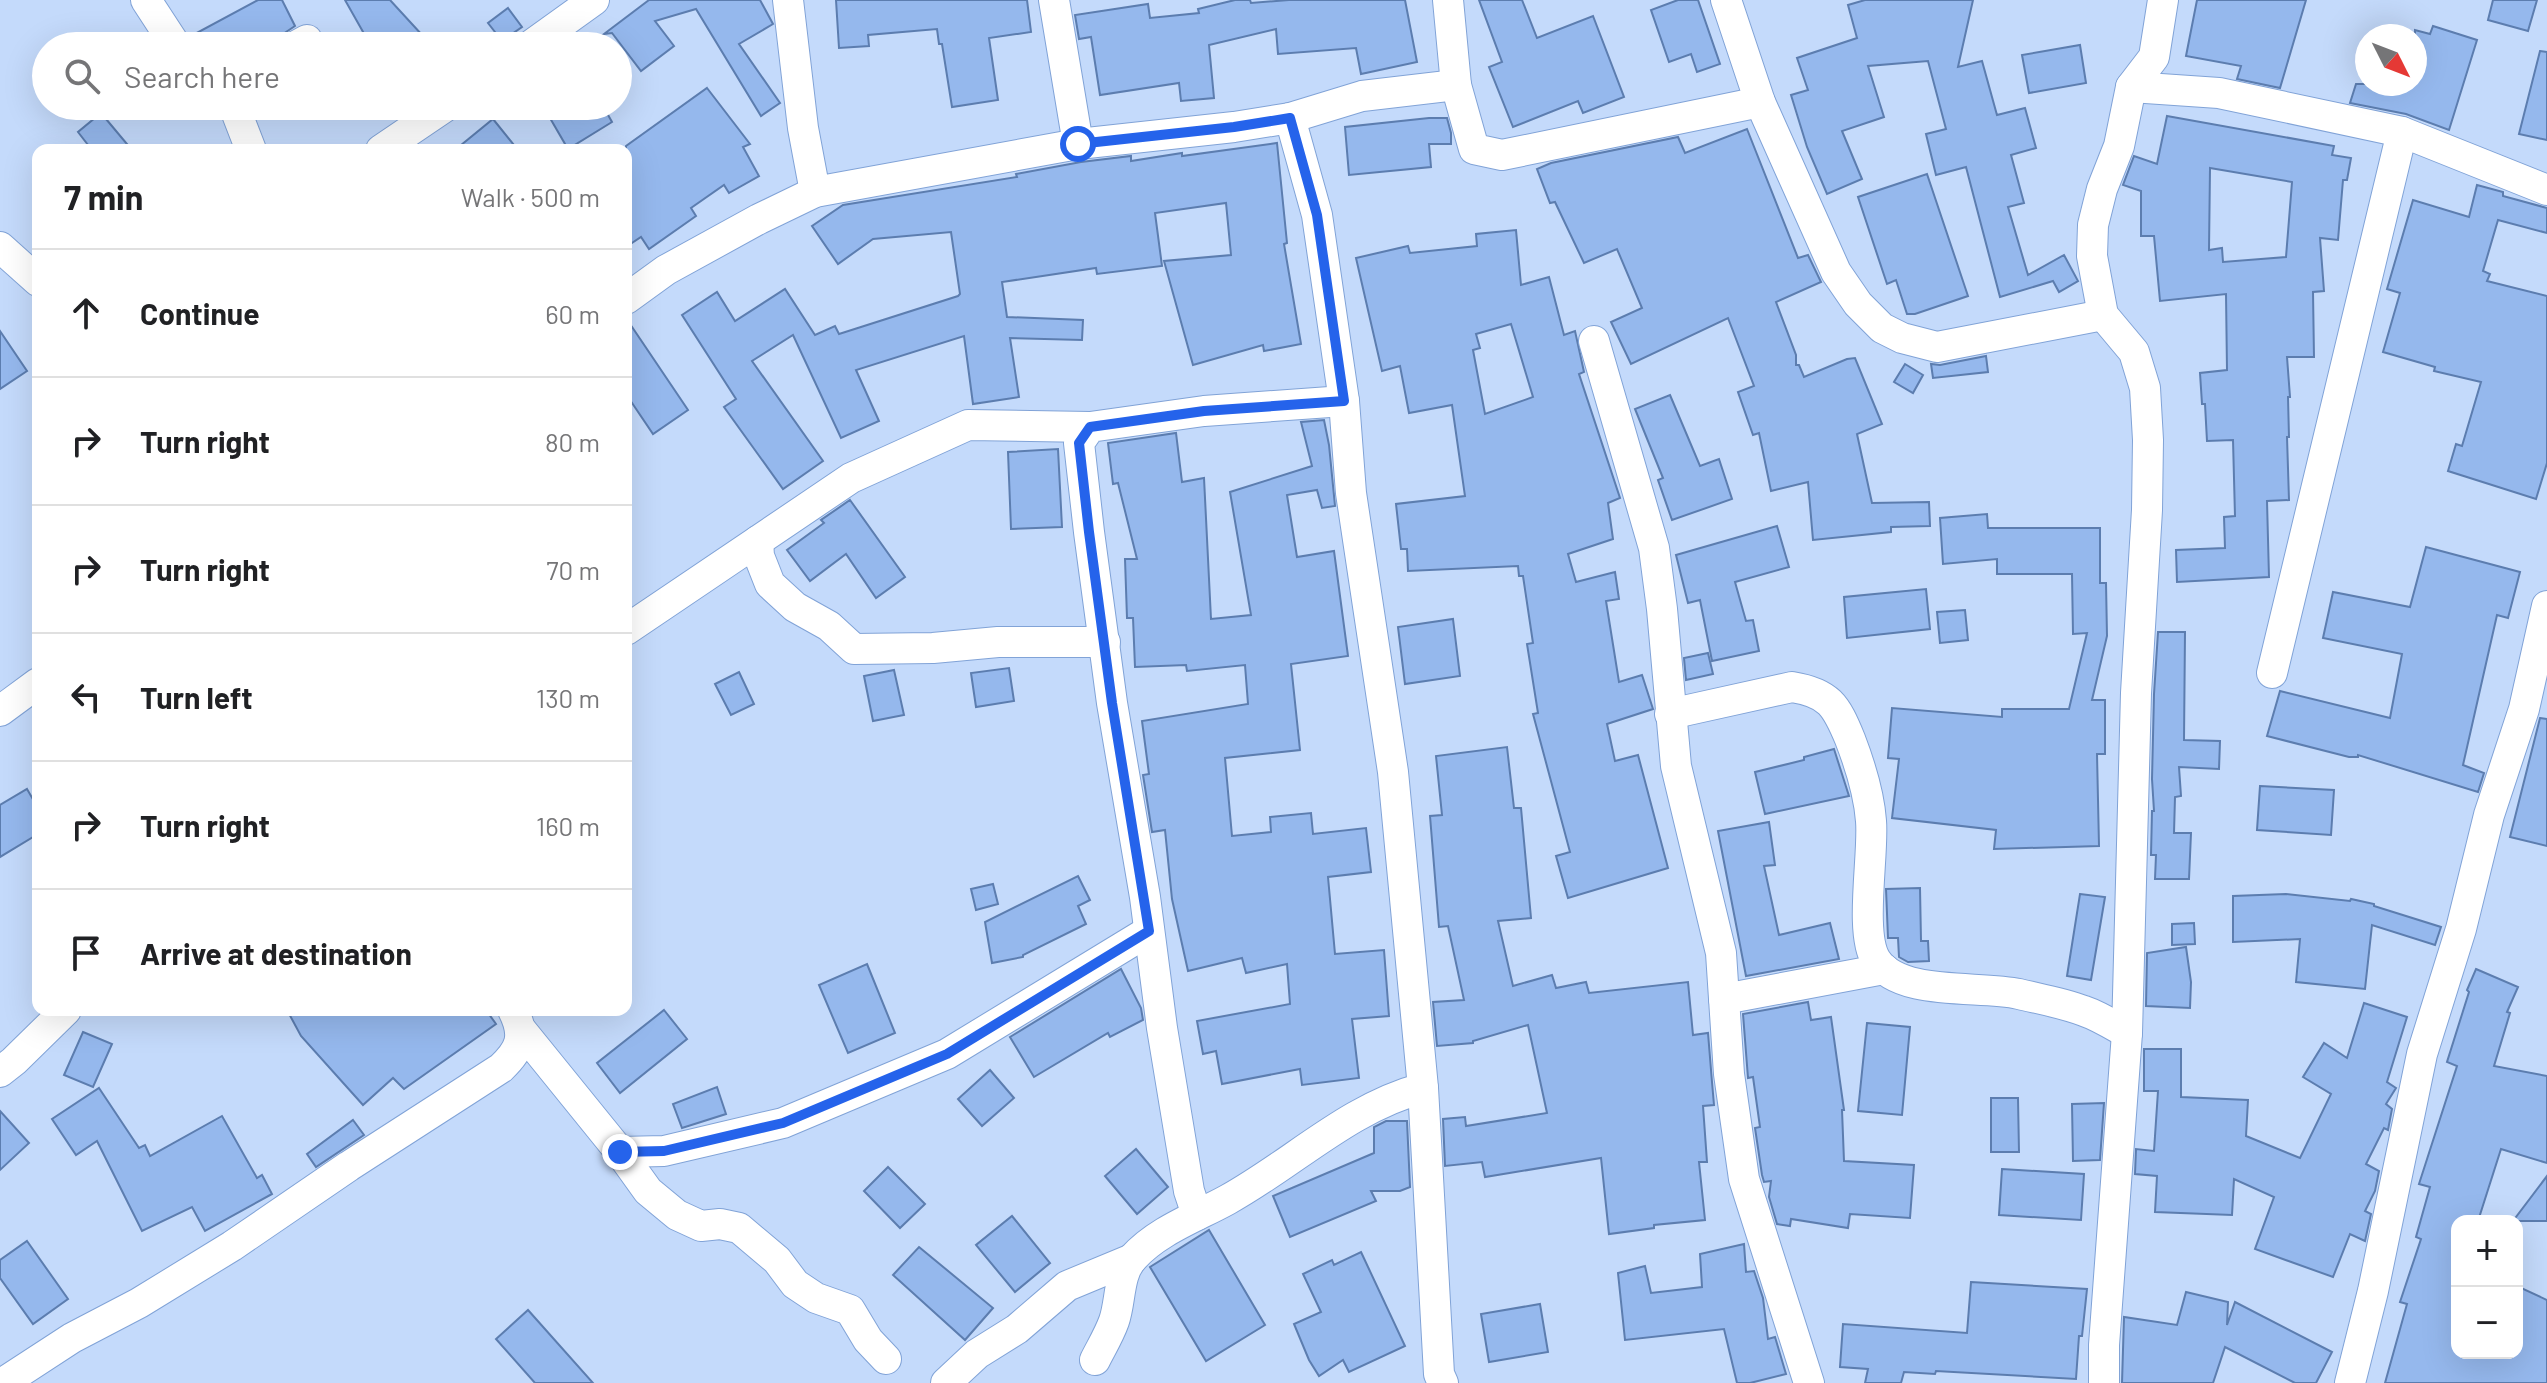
<!DOCTYPE html>
<html lang="en">
<head>
<meta charset="utf-8">
<style>
	body { margin:0; font-family:Barlow,sans-serif; background:#f2f2f2; color:#202124 }
	.controls { position:absolute; right:24px; bottom:24px; display:grid; overflow:hidden; border-radius:16px; box-shadow:0 8px 32px #0002 }
	.controls button { width:72px; height:72px; display:grid; place-items:center; padding:0; border:0; border-bottom:2px solid #e0e0e0; background:#fff; color:#202124; font:40px sans-serif }
	.compass { position:absolute; left:2355px; top:24px; width:72px; height:72px; border-radius:50%; background:#fff; box-shadow:0 8px 32px #0002; rotate:132deg }
	.stop { position:absolute; width:24px; height:24px; margin:-18px; border:6px solid #2563eb; border-radius:50%; background:#fff }
	.stop.end { background:#2563eb; border-color:#fff; box-shadow:0 2px 8px #0008 }
	.list { margin:0; padding:0; list-style:none }
	h2 { display:flex; justify-content:space-between; align-items:center; height:104px; margin:0; padding:0 32px; font-size:34px }
	h2 small { font-size:26px; font-weight:400; color:#757577 }
	.list li { display:grid; grid-template-columns:52px 1fr auto; gap:24px; align-items:center; box-sizing:border-box; height:128px; padding:0 32px; border-top:2px solid #e0e0e0 }
	.list b { display:block; font-size:30px; white-space:nowrap }
	.list em { font-size:26px; font-style:normal; color:#757577 }
	.icon { flex:none; width:44px; height:44px; fill:none; stroke:currentColor; stroke-width:2; stroke-linecap:round; stroke-linejoin:round }
	.map { position:relative; flex:none; width:2547px; height:1383px; overflow:hidden }
	.search { position:absolute; background:#fff; box-shadow:0 8px 32px #0002; left:32px; top:32px; width:600px; height:88px; display:flex; align-items:center; gap:20px; box-sizing:border-box; padding:0 28px; border-radius:44px; color:#757577; font-size:30px }
	.panel { position:absolute; background:#fff; box-shadow:0 8px 32px #0002; left:32px; top:144px; width:600px; height:872px; border-radius:16px }
	.map>svg:first-child { display:block }
</style>
</head>
<body>
<div class="map">
<svg width="2547" height="1383" viewBox="0 0 2547 1383">
	<rect width="100%" height="100%" fill="#c4dafb"/>
	<g fill="#95b8ed" stroke="#5c7daf" stroke-width="2" fill-rule="evenodd">
		<polygon points="258,0 282,0 295,26 265,46 194,46 191,36"/>
		<polygon points="345,0 390,0 423,36 412,46 371,46"/>
		<polygon points="649,0 760,0 773,24 739,44 780,103 761,116 696,9 655,21 674,46 641,71 612,33 604,34"/>
		<polygon points="836,0 1027,0 1031,32 989,38 998,100 952,107 942,44 939,44 937,29 868,35 869,46 839,48"/>
		<polygon points="1235,0 1250,0 1251,3 1289,0 1405,0 1417,62 1361,74 1356,48 1278,54 1276,29 1209,45 1214,98 1181,101 1179,83 1100,95 1091,37 1079,39 1075,15 1148,4 1150,18 1199,13 1198,9"/>
		<polygon points="1479,0 1522,0 1537,38 1593,16 1624,97 1583,113 1578,101 1513,127 1489,67 1502,62"/>
		<polygon points="1678,0 1698,0 1720,64 1697,72 1691,54 1669,62 1651,10"/>
		<polygon points="1865,0 1973,0 1958,67 1982,61 1997,115 2025,108 2036,148 2011,155 2024,203 2008,207 2028,275 2064,255 2078,281 2059,292 2053,281 2000,297 1966,167 1936,175 1926,134 1946,129 1928,61 1868,66 1884,117 1842,131 1862,179 1827,194 1807,147 1791,95 1808,90 1797,58 1857,38 1848,5"/>
		<polygon points="2197,0 2306,0 2280,88 2237,79 2241,66 2186,56"/>
		<polygon points="2493,0 2537,0 2528,31 2488,20"/>
		<polygon points="508,8 522,27 502,41 488,23"/>
		<polygon points="2433,26 2477,40 2449,130 2406,114 2350,103 2356,84 2415,84 2415,30 2430,34"/>
		<polygon points="2080,45 2086,83 2029,93 2022,55"/>
		<polygon points="2540,51 2547,52 2547,140 2519,134"/>
		<polygon points="707,88 750,144 743,147 759,176 729,193 724,185 691,208 696,216 649,249 641,237 626,247 626,146"/>
		<polygon points="543,106 603,106 612,122 568,149"/>
		<polygon points="101,113 132,150 92,150 78,132"/>
		<path d="M2167,116L2334,146L2332,155L2351,158L2347,180H2343L2338,240L2320,238L2324,291L2313,292L2314,357H2287L2290,397H2288L2289,437H2287L2289,500L2267,501L2269,577L2177,582L2176,550L2225,548L2224,517L2235,516L2233,440L2207,441L2205,404H2202L2200,373L2227,370L2226,294L2160,301L2154,236H2141V191L2123,185L2134,156L2157,164ZM2210,168L2292,182L2286,257L2223,262L2222,248L2209,250Z"/>
		<polygon points="1429,118 1447,118 1451,133 1451,144 1429,144 1431,167 1349,175 1345,127"/>
		<polygon points="493,119 518,150 455,150"/>
		<polygon points="1747,129 1798,258 1808,255 1821,282 1776,302 1796,355 1796,365 1799,365 1804,377 1847,359 1855,358 1882,424 1857,434 1872,503 1929,502 1930,526 1891,527 1891,532 1813,540 1808,482 1771,491 1759,433 1753,435 1738,392 1754,386 1728,318 1631,364 1611,322 1642,308 1617,249 1584,263 1555,202 1550,203 1537,169 1551,163 1678,137 1685,153"/>
		<polygon points="1277,143 1287,243 1284,244 1301,344 1264,351 1263,345 1193,365 1164,261 1231,255 1226,203 1155,213 1162,266 1097,274 1096,268 1002,282 1007,317 1083,320 1082,340 1010,338 1019,397 973,404 964,336 856,370 879,421 841,438 793,335 752,361 823,461 783,489 724,407 736,399 682,315 717,292 735,321 785,289 815,335 835,326 839,334 958,296 960,294 951,232 873,239 838,264 812,226 843,205 1017,177 1016,174 1081,162 1131,156 1131,161 1182,153 1182,156"/>
		<polygon points="1927,174 1968,296 1915,314 1907,314 1896,280 1887,284 1858,197"/>
		<polygon points="2477,185 2503,192 2503,196 2547,208 2547,233 2498,220 2483,271 2490,274 2487,281 2547,296 2547,463 2536,499 2448,471 2456,444 2462,446 2481,382 2434,371 2435,367 2383,352 2400,293 2387,289 2413,200 2469,217"/>
		<path d="M1516,230L1521,285L1549,277L1564,335L1575,331L1584,372L1579,374L1620,498L1608,503L1613,539L1568,554L1576,582L1615,572L1619,599L1606,601L1619,682L1642,675L1653,709L1607,724L1615,761L1638,755L1668,868L1568,898L1556,856L1570,852L1533,714L1538,713L1527,644L1533,643L1523,576H1519L1518,566L1408,571L1407,549H1401L1396,504L1465,496L1452,405L1409,413L1400,366L1382,371L1356,258L1408,246L1410,253L1477,246L1476,234ZM1511,324L1533,397L1485,414L1473,350L1480,348L1476,334Z"/>
		<polygon points="626,318 688,410 653,434 626,394"/>
		<polygon points="0,331 27,371 0,389"/>
		<polygon points="1986,356 1988,372 1933,378 1931,364 1940,365"/>
		<polygon points="1905,364 1923,375 1913,393 1894,382"/>
		<polygon points="1670,395 1700,466 1719,459 1732,499 1672,520 1658,480 1663,478 1635,409"/>
		<polygon points="1324,420 1329,445 1335,506 1322,508 1317,490 1287,495 1297,557 1334,551 1348,656 1291,664 1300,750 1225,758 1232,836 1271,832 1270,817 1311,813 1313,834 1366,828 1371,872 1328,877 1335,954 1384,950 1389,1016 1352,1019 1359,1078 1302,1085 1300,1069 1222,1084 1216,1051 1203,1054 1197,1021 1290,1004 1287,964 1246,973 1242,958 1188,971 1172,899 1165,830 1152,832 1143,775 1149,774 1142,721 1248,704 1245,665 1187,671 1186,665 1135,667 1133,618 1127,618 1125,559 1137,559 1118,483 1113,484 1108,443 1176,433 1182,482 1204,478 1211,619 1251,615 1230,492 1312,466 1301,422"/>
		<polygon points="1058,449 1062,527 1011,529 1008,452"/>
		<polygon points="850,500 905,577 876,598 846,554 810,581 787,550 824,523 821,520"/>
		<polygon points="1987,514 1988,528 2100,528 2100,583 2106,583 2107,636 2092,700 2105,700 2105,754 2097,754 2099,846 1994,849 1996,830 1892,818 1899,759 1888,758 1892,708 2002,717 2002,709 2069,709 2087,633 2073,634 2072,574 1997,574 1997,559 1943,564 1940,518"/>
		<polygon points="1777,526 1789,567 1735,582 1746,621 1753,620 1759,651 1712,661 1700,600 1688,603 1676,555"/>
		<polygon points="2426,547 2520,572 2508,618 2497,615 2463,765 2484,773 2478,792 2358,755 2358,757 2349,757 2267,736 2280,691 2390,718 2402,654 2323,638 2333,592 2410,607"/>
		<polygon points="1926,589 1930,629 1847,638 1844,597"/>
		<polygon points="1965,610 1968,640 1940,643 1937,612"/>
		<polygon points="1453,619 1460,676 1405,684 1398,627"/>
		<polygon points="2158,632 2185,632 2184,740 2220,741 2219,769 2179,767 2181,796 2175,797 2174,833 2191,833 2189,879 2155,879 2156,855 2151,855 2152,811 2154,811 2152,779 2154,694"/>
		<polygon points="1708,653 1713,674 1686,680 1684,658"/>
		<polygon points="1009,668 1014,701 976,707 971,673"/>
		<polygon points="894,670 904,715 873,721 864,676"/>
		<polygon points="739,672 754,704 731,715 715,684"/>
		<polygon points="2540,718 2547,719 2547,846 2510,837"/>
		<polygon points="1507,747 1514,808 1521,808 1531,918 1498,921 1513,986 1552,975 1556,988 1586,982 1589,993 1688,982 1693,1035 1708,1033 1712,1082 1714,1105 1703,1106 1707,1162 1699,1162 1705,1220 1654,1225 1654,1228 1609,1234 1601,1158 1485,1177 1482,1162 1445,1166 1443,1119 1465,1117 1466,1126 1547,1113 1528,1025 1473,1041 1473,1043 1437,1046 1433,1002 1464,1000 1448,926 1439,927 1430,816 1442,815 1436,756"/>
		<polygon points="1834,749 1849,796 1765,814 1755,772 1804,760 1804,757"/>
		<polygon points="2260,786 2334,790 2331,835 2257,830"/>
		<polygon points="27,789 38,808 38,834 0,857 0,805"/>
		<polygon points="1769,822 1775,865 1764,866 1779,935 1830,923 1839,959 1746,976 1718,831"/>
		<polygon points="1078,876 1090,900 1078,906 1086,924 1023,955 1023,957 992,963 985,922"/>
		<polygon points="993,884 998,904 976,910 971,889"/>
		<polygon points="1920,888 1921,941 1928,941 1929,961 1908,962 1899,957 1898,938 1888,938 1886,889"/>
		<polygon points="2080,894 2105,897 2091,980 2067,976"/>
		<polygon points="2286,894 2350,901 2351,899 2374,904 2374,906 2441,927 2435,945 2372,925 2365,989 2296,982 2300,939 2233,942 2233,896"/>
		<polygon points="2194,923 2195,944 2172,945 2172,924"/>
		<polygon points="2186,947 2191,982 2190,1008 2146,1006 2147,953"/>
		<polygon points="867,964 895,1033 848,1053 819,985"/>
		<polygon points="1121,969 1141,1008 1143,1020 1110,1037 1108,1033 1034,1077 1010,1037"/>
		<polygon points="2476,969 2518,987 2507,1012 2510,1013 2494,1066 2547,1076 2547,1163 2501,1149 2478,1221 2457,1221 2457,1353 2517,1353 2517,1286 2547,1300 2547,1383 2385,1383 2407,1304 2400,1302 2421,1239 2416,1237 2430,1187 2419,1184 2457,1066 2447,1062 2469,992 2467,990"/>
		<polygon points="1808,1002 1811,1020 1831,1017 1844,1110 1842,1110 1844,1161 1914,1165 1910,1218 1850,1214 1848,1228 1791,1219 1790,1226 1777,1224 1769,1197 1771,1181 1764,1182 1762,1175 1755,1128 1760,1127 1753,1077 1748,1078 1743,1014"/>
		<polygon points="2364,1003 2407,1017 2387,1082 2396,1088 2386,1104 2392,1109 2388,1130 2384,1128 2366,1164 2379,1171 2375,1191 2365,1211 2371,1214 2365,1241 2350,1234 2333,1277 2255,1249 2274,1197 2234,1179 2232,1215 2155,1212 2157,1176 2135,1174 2136,1149 2154,1151 2158,1091 2144,1091 2144,1049 2181,1049 2181,1097 2248,1100 2246,1136 2300,1158 2331,1094 2303,1077 2324,1043 2347,1058"/>
		<polygon points="287,1010 486,1010 496,1024 404,1089 393,1078 363,1105 301,1036"/>
		<polygon points="664,1010 687,1039 620,1093 597,1063"/>
		<polygon points="1867,1023 1910,1027 1902,1115 1858,1111"/>
		<polygon points="83,1032 112,1044 93,1087 64,1075"/>
		<polygon points="990,1070 1014,1098 982,1126 958,1099"/>
		<polygon points="717,1087 726,1114 682,1128 673,1104"/>
		<polygon points="99,1088 139,1148 145,1145 150,1156 222,1116 257,1178 262,1175 272,1194 205,1231 192,1207 142,1231 97,1141 76,1155 52,1119"/>
		<polygon points="1991,1098 2018,1098 2019,1152 1991,1152"/>
		<polygon points="2104,1103 2100,1160 2073,1161 2072,1104"/>
		<polygon points="0,1111 29,1143 0,1170"/>
		<polygon points="353,1120 364,1135 316,1167 307,1154"/>
		<polygon points="1386,1121 1407,1121 1410,1187 1400,1191 1371,1191 1376,1201 1290,1237 1273,1196 1374,1153 1374,1127"/>
		<polygon points="1136,1149 1168,1187 1137,1214 1105,1176"/>
		<polygon points="888,1167 925,1204 900,1228 864,1191"/>
		<polygon points="2002,1169 2084,1174 2081,1220 1999,1215"/>
		<polygon points="2547,1176 2547,1221 2513,1221"/>
		<polygon points="1012,1216 1050,1263 1015,1292 976,1245"/>
		<polygon points="1209,1230 1265,1325 1206,1361 1150,1267"/>
		<polygon points="27,1241 68,1299 33,1324 0,1278 0,1260"/>
		<polygon points="1744,1244 1746,1272 1754,1271 1763,1298 1768,1339 1775,1337 1786,1374 1750,1383 1737,1383 1724,1329 1625,1340 1618,1273 1645,1266 1651,1293 1702,1287 1700,1254"/>
		<polygon points="919,1247 993,1308 965,1340 893,1275"/>
		<polygon points="1361,1252 1405,1346 1349,1372 1343,1360 1319,1376 1309,1360 1294,1324 1321,1312 1303,1274 1332,1260 1334,1265"/>
		<polygon points="1971,1282 2087,1289 2082,1336 2079,1336 2076,1379 1936,1371 1935,1374 1904,1372 1901,1383 1865,1383 1868,1369 1840,1367 1843,1324 1967,1333"/>
		<polygon points="2186,1292 2228,1302 2227,1325 2235,1302 2332,1352 2316,1383 2295,1383 2225,1347 2213,1383 2122,1383 2124,1317 2177,1325"/>
		<polygon points="1540,1304 1548,1352 1489,1362 1481,1314"/>
		<polygon points="528,1310 593,1383 535,1383 496,1339"/>
	</g>
	<g fill="none" stroke-linecap="round" stroke-linejoin="round">
		<g stroke="#81a3d7" stroke-width="32">
			<g id="minor">
				<polyline points="146,0 176,46"/>
				<polyline points="788,0 803,128 815,192"/>
				<polyline points="1054,0 1078,144"/>
				<polyline points="1448,0 1456,85"/>
				<polyline points="1726,0 1760,102 1836,272 1858,304 1882,328 1902,338 1937,347 2103,315"/>
				<polyline points="296,46 307,40"/>
				<polyline points="530,46 594,0"/>
				<polyline points="2131,87 2219,93 2402,132 2547,190"/>
				<polyline points="234,106 251,150"/>
				<polyline points="1290,118 1317,215 1344,401 1351,493 1393,772 1423,1088 1439,1374 1443,1383"/>
				<polyline points="381,150 446,106"/>
				<polyline points="0,247 38,281"/>
				<polyline points="626,299 666,270 759,219 815,192 1078,144 1234,127 1290,118 1362,96 1456,85 1474,149 1502,155 1760,102"/>
				<polyline points="1594,341 1654,548 1662,609 1676,766 1721,953 1729,1074 1744,1179 1809,1383"/>
				<polyline points="758,541 759,556 770,584 795,607 829,626 854,649 933,648 998,642 1105,642"/>
				<polyline points="626,630 851,478 968,425 1090,427"/>
				<polyline points="2272,673 2402,132"/>
				<polyline points="0,711 38,683"/>
				<path d="M1670,714L1792,687C1829,693 1836,705 1850,739C1860,765 1869,793 1871,821C1874,854 1859,933 1876,960C1900,997 1979,985 2019,994C2040,999 2063,1003 2084,1011C2099,1016 2113,1025 2127,1033"/>
				<polyline points="1724,999 1884,969"/>
				<polyline points="522,1031 620,1152 664,1151 783,1123 947,1054 1149,931"/>
				<polyline points="0,1072 14,1061 66,1010"/>
				<polyline points="620,1152 648,1191 677,1215 701,1226 720,1224 739,1228 777,1260 795,1284 816,1298 850,1310 868,1340 886,1359"/>
				<polyline points="1197,1215 1189,1191 1162,1028 1145,897 1112,703 1089,532 1079,443 1090,427 1204,411 1344,401"/>
				<path d="M1095,1360C1101,1348 1109,1335 1114,1321C1121,1301 1118,1274 1133,1258C1157,1231 1196,1217 1227,1200C1294,1163 1348,1108 1423,1088"/>
				<path d="M3,1383L72,1338L139,1303L232,1246L349,1166L501,1068C521,1049 526,1036 513,1010"/>
				<polyline points="946,1383 977,1354 1017,1329 1067,1286 1132,1259"/>
				<polyline points="2104,1383 2104,1345 2127,1033 2136,693 2147,510 2148,440 2145,388 2134,352 2103,315 2092,256 2093,225 2102,189 2119,146 2131,87 2154,57 2163,0"/>
				<polyline points="2350,1383 2373,1291 2422,1054 2461,929 2489,815 2524,709 2547,606"/>
			</g>
		</g>
		<use href="#minor" stroke="#fff" stroke-width="30"/>
	</g>
	<g fill="none" stroke-linecap="round" stroke-linejoin="round">
		<polyline stroke="#2563eb" stroke-width="10" points="620,1152 664,1151 783,1123 947,1054 1149,931 1112,703 1089,532 1079,443 1090,427 1204,411 1344,401 1317,215 1290,118 1234,127 1078,144"/>
	</g>
</svg>
<div class="controls">
<button>+</button>
<button>−</button>
</div>
<svg class="compass" viewBox="-18 -18 36 36"><path d="M0-13l5 13h-10z" fill="#e53935"/><path d="M0 13l5-13h-10z" fill="#757577"/></svg>
<div class="stop" style="left:1078px;top:144px"></div>
<div class="stop end" style="left:620px;top:1152px"></div>
<div class="search"><svg class="icon" aria-label="search" viewBox="0 0 24 24"><circle cx="10" cy="10" r="6"/><path d="M15 15l6 6"/></svg>Search here</div>
<section class="panel">
<h2>7 min<small>Walk · 500 m</small></h2>
<ul class="list">
<li><svg class="icon" aria-label="ahead" viewBox="0 0 24 24"><path d="M12 20V5M6 11l6-6 6 6"/></svg><div><b>Continue</b></div><em>60 m</em></li>
<li><svg class="icon" aria-label="right" viewBox="0 0 24 24"><path d="M7 20v-9h11M14 6l5 5-5 5"/></svg><div><b>Turn right</b></div><em>80 m</em></li>
<li><svg class="icon" aria-label="right" viewBox="0 0 24 24"><path d="M7 20v-9h11M14 6l5 5-5 5"/></svg><div><b>Turn right</b></div><em>70 m</em></li>
<li><svg class="icon" aria-label="left" viewBox="0 0 24 24"><path d="M17 20v-9H6M10 6l-5 5 5 5"/></svg><div><b>Turn left</b></div><em>130 m</em></li>
<li><svg class="icon" aria-label="right" viewBox="0 0 24 24"><path d="M7 20v-9h11M14 6l5 5-5 5"/></svg><div><b>Turn right</b></div><em>160 m</em></li>
<li><svg class="icon" aria-label="arrive" viewBox="0 0 24 24"><path d="M6 21V4h12l-3 4 3 4H6"/></svg><div><b>Arrive at destination</b></div></li>
</ul>
</section>
</div>
</body>
</html>
